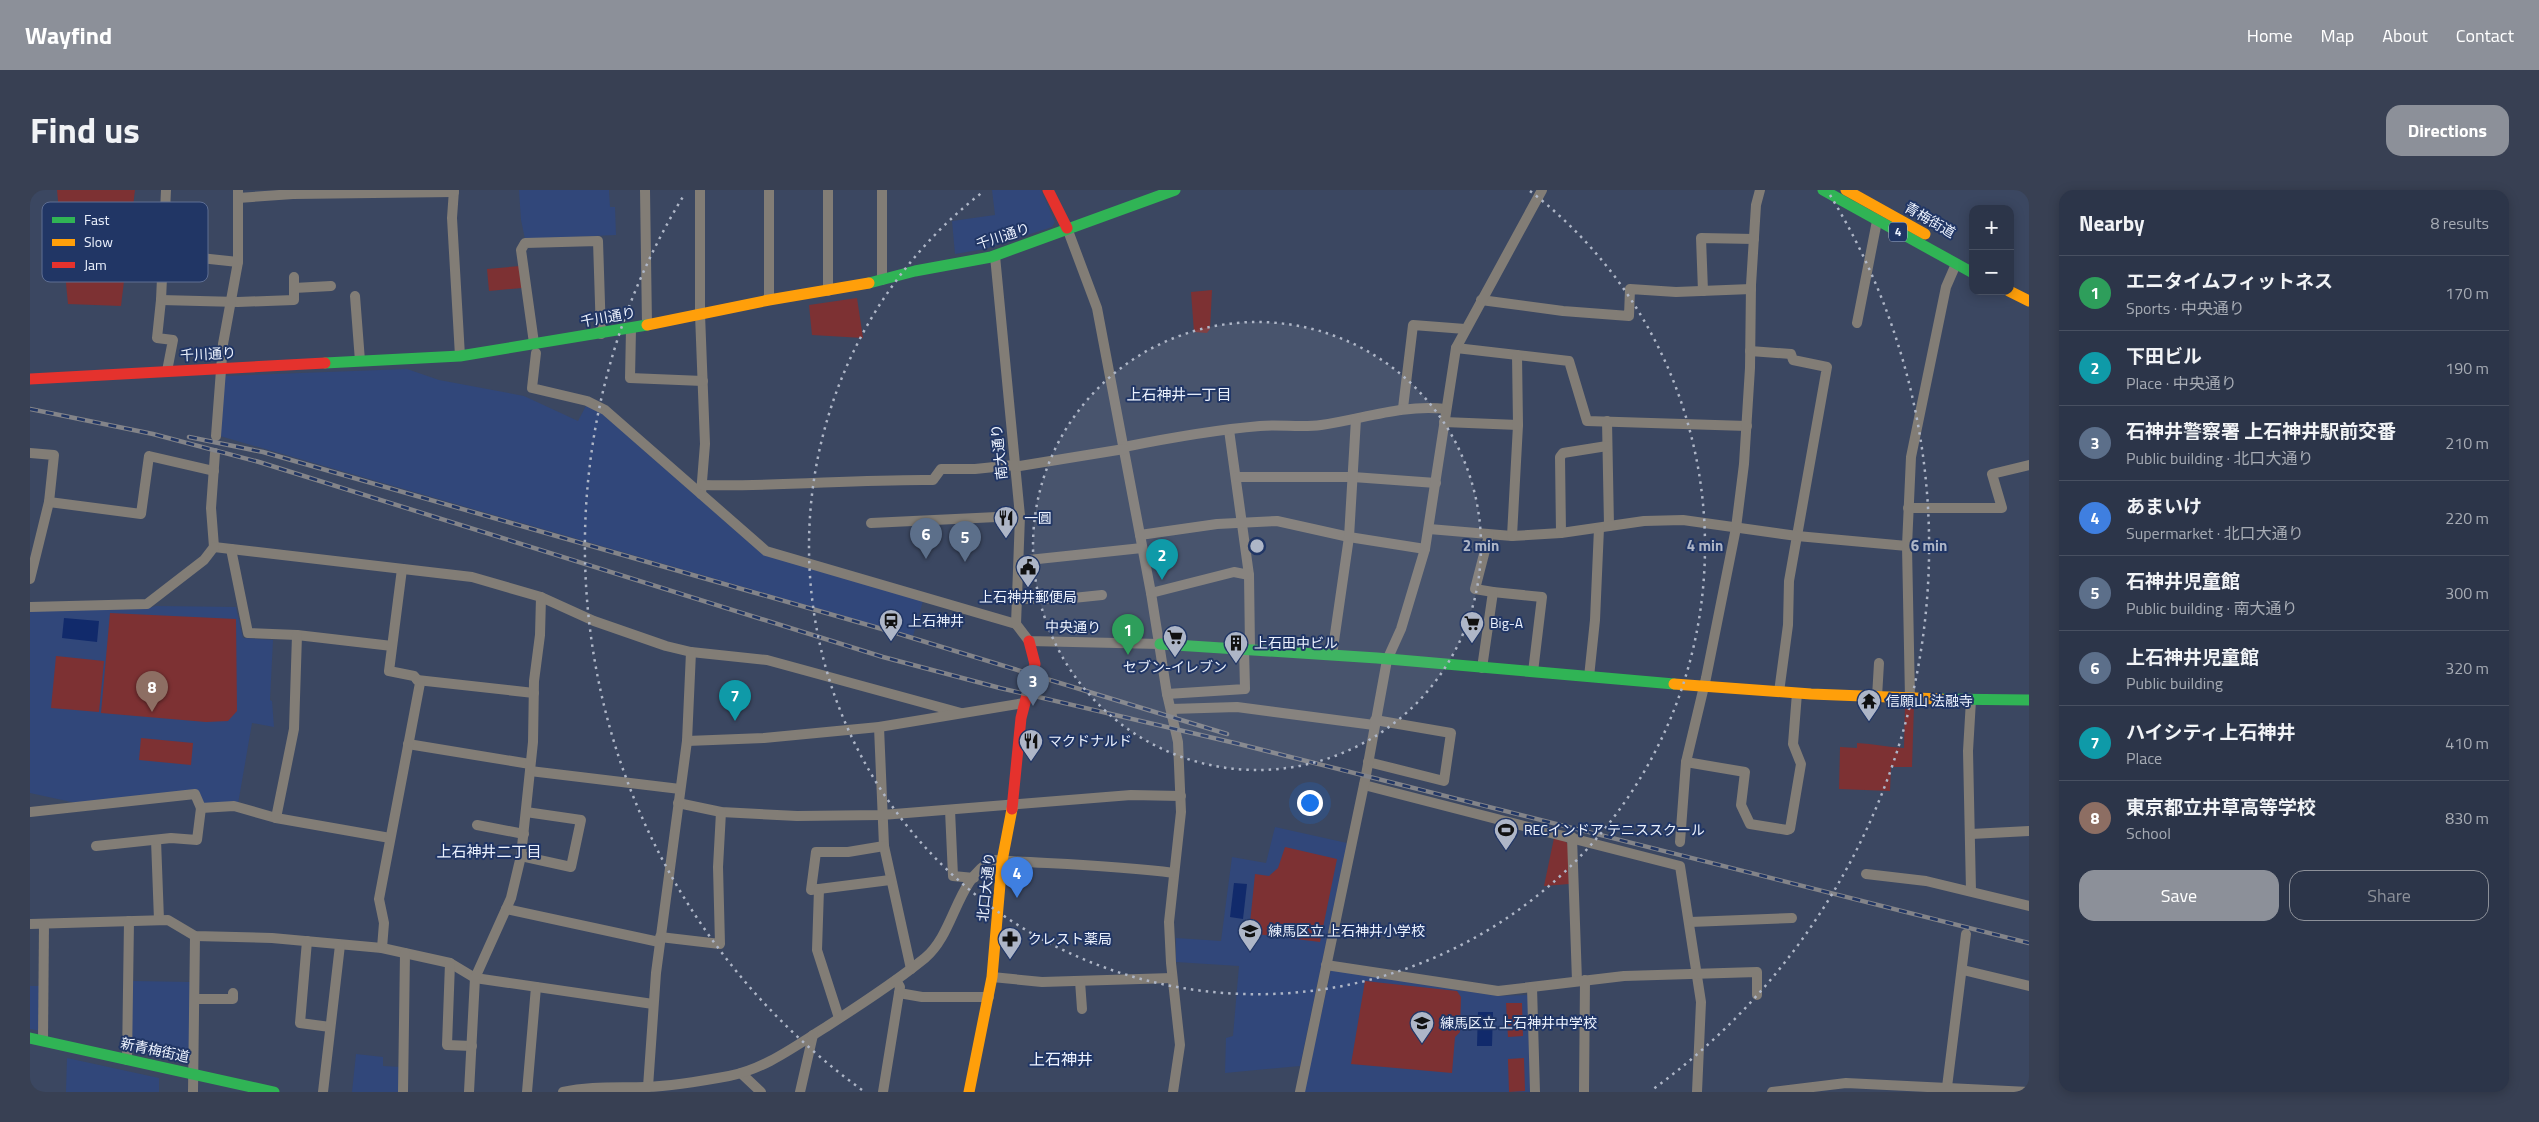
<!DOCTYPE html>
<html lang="en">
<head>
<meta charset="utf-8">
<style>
	body { margin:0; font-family:"Titillium Web","Noto Sans JP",sans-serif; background:#384053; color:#f1f3f6 }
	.controls { position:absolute; right:15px; top:15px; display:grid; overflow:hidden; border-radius:10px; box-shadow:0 2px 12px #0003 }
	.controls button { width:45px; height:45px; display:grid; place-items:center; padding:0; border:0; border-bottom:1px solid #485061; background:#2c3549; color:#f1f3f6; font:25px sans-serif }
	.you { position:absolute; left:1279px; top:612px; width:18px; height:18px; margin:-12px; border:4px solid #fff; border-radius:50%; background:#1a73e8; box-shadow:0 0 0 8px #1a73e833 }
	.badge { display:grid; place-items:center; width:32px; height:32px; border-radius:50%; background:#8c9099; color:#fff; font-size:16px; font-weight:700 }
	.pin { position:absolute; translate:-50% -41px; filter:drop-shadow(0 1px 2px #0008) }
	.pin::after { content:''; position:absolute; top:26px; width:18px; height:15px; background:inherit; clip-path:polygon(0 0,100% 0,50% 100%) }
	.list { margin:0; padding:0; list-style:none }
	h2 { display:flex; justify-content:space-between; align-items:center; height:65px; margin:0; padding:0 20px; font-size:21px }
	h2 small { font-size:16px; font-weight:400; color:#a6abb4 }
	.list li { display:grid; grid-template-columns:32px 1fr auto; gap:15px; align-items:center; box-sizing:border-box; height:75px; padding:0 20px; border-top:1px solid #485061 }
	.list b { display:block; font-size:19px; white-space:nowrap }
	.list p { margin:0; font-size:16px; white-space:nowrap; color:#a6abb4 }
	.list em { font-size:16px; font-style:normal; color:#a6abb4 }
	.actions { display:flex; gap:10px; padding:15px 20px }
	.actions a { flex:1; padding:11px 0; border:1px solid #8c9099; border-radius:15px; text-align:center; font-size:18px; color:#8c9099 }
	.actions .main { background:#8c9099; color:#fff }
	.map { position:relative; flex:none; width:1999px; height:902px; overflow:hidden; border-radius:15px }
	header { display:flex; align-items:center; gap:30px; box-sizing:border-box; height:70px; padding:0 25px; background:#8c9099; color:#fff }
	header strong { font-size:24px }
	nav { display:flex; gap:28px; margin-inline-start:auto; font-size:18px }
	.intro { display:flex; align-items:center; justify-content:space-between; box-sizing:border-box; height:120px; padding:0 30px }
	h1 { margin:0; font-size:35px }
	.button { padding:12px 22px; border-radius:15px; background:#8c9099; color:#fff; font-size:18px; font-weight:700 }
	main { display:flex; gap:30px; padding:0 30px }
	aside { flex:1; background:#2c3549; border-radius:15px; box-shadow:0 2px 12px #0003 }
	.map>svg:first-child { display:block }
</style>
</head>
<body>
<header>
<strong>Wayfind</strong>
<nav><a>Home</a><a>Map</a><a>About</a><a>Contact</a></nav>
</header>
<div class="intro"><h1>Find us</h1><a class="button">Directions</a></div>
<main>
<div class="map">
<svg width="1999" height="902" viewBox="0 0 1999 902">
	<rect width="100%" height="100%" fill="#3b4761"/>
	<g fill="#31477a">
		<polygon points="489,0 579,0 580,17 585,17 586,45 495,49 491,30"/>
		<polygon points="962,0 1011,0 1025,32 1022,37 955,59 925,64 922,31 965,25"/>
		<polygon points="377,179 409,190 494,206 548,231 557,214 575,222 725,357 893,411 883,446 190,246 193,186"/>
		<polygon points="126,416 206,417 213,448 243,450 240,510 242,511 244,537 222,533 208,614 172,614 167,602 46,613 0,603 0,421 118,418"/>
		<polygon points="1245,637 1317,653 1270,876 1195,883 1196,848 1203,846 1209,776 1146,772 1146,748 1191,751 1202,667 1236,673"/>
		<polygon points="1301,780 1468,806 1498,805 1500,902 1274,902"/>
		<polygon points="102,791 161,792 159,873 104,861 102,858"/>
		<polygon points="0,796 10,796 11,841 0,839"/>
		<polygon points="326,864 353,867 353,876 371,877 370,902 322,902"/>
		<polygon points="37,868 129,888 129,902 36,902"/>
	</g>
	<g fill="#7d3133">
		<polygon points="27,0 105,0 91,116 38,114"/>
		<polygon points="490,76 492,98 459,101 457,79"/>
		<polygon points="1182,100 1180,139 1177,143 1164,142 1161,102"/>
		<polygon points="827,108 833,148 782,145 779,115"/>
		<polygon points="80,423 206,429 207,521 198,531 176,532 71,523"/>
		<polygon points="26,466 74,471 69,522 21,518"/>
		<path d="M1875,515H1884L1882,577H1861L1860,601L1809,599L1810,557L1827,558V553C1844,554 1857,557 1874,558Z"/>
		<polygon points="111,548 163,553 161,575 109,570"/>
		<polygon points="1524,648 1535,651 1538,654 1539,694 1514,696"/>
		<polygon points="1255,657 1307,669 1290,752 1219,743 1225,684 1239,686 1248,678"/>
		<polygon points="1335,791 1427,801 1431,807 1430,842 1425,847 1422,883 1321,874"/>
		<polygon points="1476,813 1492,813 1493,846 1478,847"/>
		<polygon points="1494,868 1495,901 1479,902 1478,869"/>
	</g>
	<g fill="#112a6b">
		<polygon points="34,428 69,431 67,452 32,448"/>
		<polygon points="1204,693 1217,694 1213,729 1200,727"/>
		<polygon points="1448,822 1463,822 1462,856 1447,856"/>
	</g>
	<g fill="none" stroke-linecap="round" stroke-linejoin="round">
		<g stroke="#827d76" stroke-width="10">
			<polyline points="136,0 131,110 127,148 143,150 137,181"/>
			<polyline points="424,0 422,28 430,166"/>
			<polyline points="615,0 617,135"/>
			<polyline points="670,0 670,124 675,254 671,304 736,361 986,434"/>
			<polyline points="798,0 798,101"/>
			<polyline points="852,0 852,90"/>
			<polyline points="208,8 263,4 424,2"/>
			<polyline points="1037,38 1067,118 1121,403 1137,504 1148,552 1151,622 1139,732 1141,773 1150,855 1143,902"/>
			<polyline points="133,64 208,72"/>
			<polyline points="965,66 990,326 986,434 999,451 1130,454"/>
			<polyline points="264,98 301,96"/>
			<polyline points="1673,101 1671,48 1724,49"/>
			<polyline points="325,106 330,171"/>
			<polyline points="131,110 208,112 264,110 264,87"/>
			<polyline points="739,110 739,0"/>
			<polyline points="1451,110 1533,121 1599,126 1600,99 1646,102 1721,99"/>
			<polyline points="1827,133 1847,31"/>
			<polyline points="601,139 600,188 673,191"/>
			<polyline points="504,153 491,60 495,53 568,51 571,144"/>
			<polyline points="1426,158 1539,171 1557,231 1717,236"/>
			<polyline points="1720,161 1761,164 1763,170 1797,177 1759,391 1758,435 1749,502"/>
			<polyline points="506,163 502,198 557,211 575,220 671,304"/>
			<polyline points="1373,218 1383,135 1435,139"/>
			<polyline points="1577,231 1579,336"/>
			<polyline points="1414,232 1488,235"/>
			<polyline points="1199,240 1219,385 1220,458"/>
			<polyline points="186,246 193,154 208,72 208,0"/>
			<path d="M1094,257C1139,248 1184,240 1230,236C1250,234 1271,238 1291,235C1333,229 1373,214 1416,219"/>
			<polyline points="0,263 24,265 19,312 0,389"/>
			<polyline points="984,277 1094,259"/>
			<polyline points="1207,287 1323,287 1406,293"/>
			<path d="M672,295C749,297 826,289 903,290L911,279H945L984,275"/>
			<polyline points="19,312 111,324 119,266 184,281"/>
			<polyline points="1878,318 1972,318 1962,284 1999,275"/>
			<polyline points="841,333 990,326"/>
			<polyline points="1399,339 1482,346 1531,343 1614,331 1653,330 1767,346 1877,356"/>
			<polyline points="1531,343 1530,267 1533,263 1577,256"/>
			<polyline points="1110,345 1187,334 1247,331 1319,347 1395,359"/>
			<polyline points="1482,346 1488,235 1487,165"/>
			<polyline points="184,357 442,387 511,407 564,431 636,456 661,462 737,470 931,523"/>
			<polyline points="184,357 181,318 185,263"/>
			<polyline points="201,359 218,443 267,445 362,456"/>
			<polyline points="989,371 1112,358"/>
			<polyline points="1463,402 1512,407 1503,482"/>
			<polyline points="1121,403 1204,382 1219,385"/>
			<polyline points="987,409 1043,408 1072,405"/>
			<polyline points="0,417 117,414 174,370 184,357"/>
			<polyline points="1302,465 1319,347 1326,229"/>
			<polyline points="1452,478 1463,402 1445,399 1459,345"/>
			<polyline points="1559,487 1565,430 1569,338"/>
			<polyline points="387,490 504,503"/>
			<polyline points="1137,504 1215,499 1214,458"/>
			<polyline points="1847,507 1849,473"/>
			<polyline points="1880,509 1877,356 1881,267 1916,97 1926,74"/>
			<polyline points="1941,510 1938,561 1941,701"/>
			<polyline points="1141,519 1207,517 1344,535"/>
			<polyline points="849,537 854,656 881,779"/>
			<polyline points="657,551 734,548 849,537 994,513"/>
			<polyline points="378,554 500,574"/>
			<polyline points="1338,572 1414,591 1421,543 1345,530"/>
			<polyline points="1656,572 1715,582 1711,615 1720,634 1757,640 1760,639 1771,574 1763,554 1767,503"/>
			<polyline points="500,581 650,599"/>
			<polyline points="1334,595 1650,676 1671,812 1667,902"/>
			<polyline points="648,613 691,622 767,626 852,625 1101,605 1151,606"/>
			<polyline points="920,620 923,686 944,688"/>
			<polyline points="0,622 165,604 171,618 204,616 246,628 360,648"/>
			<polyline points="246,628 264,539 267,445"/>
			<polyline points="447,635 494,644"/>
			<polyline points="1941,644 1999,641"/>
			<polyline points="1542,647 1547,791"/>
			<polyline points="126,650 129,730"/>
			<polyline points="1650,652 1656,572 1676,488 1706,338 1714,274 1720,178 1721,95 1726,15 1730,0"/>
			<polyline points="66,656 141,648 167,650 171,618"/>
			<polyline points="854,656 818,662 786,662 781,700 860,690"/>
			<polyline points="491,666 541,677 551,630 496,622"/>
			<polyline points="1836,684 1896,691 1999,716"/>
			<polyline points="789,699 787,760 809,828"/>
			<polyline points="476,719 629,752"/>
			<polyline points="1660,732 1762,728"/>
			<polyline points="0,734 138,730 165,746 242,748 352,758 420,773 445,788 623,814"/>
			<polyline points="630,747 690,754 688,677 691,622"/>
			<polyline points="277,751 270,833 300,837"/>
			<polyline points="352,758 354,733 349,709 390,493 384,486 359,481 372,379"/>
			<polyline points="420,773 417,855 442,856"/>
			<polyline points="1296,775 1468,801 1594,786 1727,782 1727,805"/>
			<polyline points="1933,780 1999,796"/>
			<polyline points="962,787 1012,792 1142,788"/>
			<polyline points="1050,791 1052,819"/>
			<polyline points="1502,797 1505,902"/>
			<polyline points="869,803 892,807 959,807"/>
			<polyline points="165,809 203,809 203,803"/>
			<polyline points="13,850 14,734"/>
			<polyline points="97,870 99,731"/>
			<polyline points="711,883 731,902"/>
			<polyline points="618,897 626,783 657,551 661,462"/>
			<polyline points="1917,897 1936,744"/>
			<polyline points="163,902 165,746"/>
			<polyline points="293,902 310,755"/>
			<polyline points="373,902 375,763"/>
			<polyline points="439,902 445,788 481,708 491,666 503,552 504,491 510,445 511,407"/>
			<polyline points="497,902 506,797"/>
			<path d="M533,902C560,896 588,898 616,897C643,896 672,891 699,886C735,879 765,856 796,837C830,815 864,793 895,768C925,743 926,689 963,670C1024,674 1084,675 1144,683"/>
			<polyline points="770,902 783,845"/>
			<polyline points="853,902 870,797 866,790"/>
			<polyline points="1270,902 1336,585 1357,470 1371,439 1395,359 1426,158 1512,0"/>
			<polyline points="1554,902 1555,790"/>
			<polyline points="1742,902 1816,893 1999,902"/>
		</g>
		<g stroke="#30b455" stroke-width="11">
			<polyline points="1793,0 1943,83"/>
			<polyline points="839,93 885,81 961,67 1145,0"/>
			<polyline points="295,173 430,166 617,135"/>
			<polyline points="1130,454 1347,468 1644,494"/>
			<polyline points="1911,509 1999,510"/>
			<polyline points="0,848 244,902"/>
		</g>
		<g stroke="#ff9f0a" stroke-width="11">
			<polyline points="1816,0 1895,44"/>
			<polyline points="1979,101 1999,111"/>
			<polyline points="617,135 739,110 839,93"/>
			<polyline points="1644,494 1781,504 1911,509"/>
			<polyline points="939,902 962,787 972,671 982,619"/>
		</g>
		<g stroke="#e5322d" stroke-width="11">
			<polyline points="1018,0 1037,38"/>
			<polyline points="0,189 295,173"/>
			<polyline points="982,619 991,528 1005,474 999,451"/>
		</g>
		<g stroke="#838489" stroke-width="4.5">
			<g id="rail">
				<polyline points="0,219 123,244 229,272 853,467 970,498 1209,554 1999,753"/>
				<polyline points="159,247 233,262 502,339 866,443 1197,544"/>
			</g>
		</g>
		<use href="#rail" stroke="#213665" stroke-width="2.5" stroke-dasharray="8" stroke-linecap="butt"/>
	</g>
	<circle cx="1227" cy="356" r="224" fill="#aeb6c7" fill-opacity=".12"/>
	<g fill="none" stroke="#aeb6c7" stroke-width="2.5" stroke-dasharray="2.5 5">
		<circle cx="1227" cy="356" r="224"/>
		<path d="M1500 1A448 448 0 1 1 954 1"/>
		<path d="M832 900A672 672 0 0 1 654 5M1800 5A672 672 0 0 1 1622 900"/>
	</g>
	<defs>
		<g id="restaurant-pin" transform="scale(1.25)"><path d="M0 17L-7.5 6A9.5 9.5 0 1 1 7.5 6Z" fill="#aeb6c7" stroke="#213665"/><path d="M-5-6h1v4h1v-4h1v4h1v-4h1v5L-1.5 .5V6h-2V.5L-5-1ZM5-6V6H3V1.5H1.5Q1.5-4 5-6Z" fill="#111"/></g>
		<g id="civic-pin" transform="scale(1.25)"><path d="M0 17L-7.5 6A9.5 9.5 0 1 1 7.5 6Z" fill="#aeb6c7" stroke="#213665"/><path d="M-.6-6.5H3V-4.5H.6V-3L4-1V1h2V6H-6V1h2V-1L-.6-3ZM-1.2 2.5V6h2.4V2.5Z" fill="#111"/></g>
		<g id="station-pin" transform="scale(1.25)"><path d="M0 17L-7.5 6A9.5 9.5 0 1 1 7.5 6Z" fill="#aeb6c7" stroke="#213665"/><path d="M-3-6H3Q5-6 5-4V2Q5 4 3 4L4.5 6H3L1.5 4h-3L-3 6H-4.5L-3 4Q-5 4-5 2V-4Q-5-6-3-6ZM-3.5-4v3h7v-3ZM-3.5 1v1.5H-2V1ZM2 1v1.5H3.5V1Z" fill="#111"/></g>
		<g id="supermarket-pin" transform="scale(1.25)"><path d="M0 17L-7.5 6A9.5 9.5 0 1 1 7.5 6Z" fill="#aeb6c7" stroke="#213665"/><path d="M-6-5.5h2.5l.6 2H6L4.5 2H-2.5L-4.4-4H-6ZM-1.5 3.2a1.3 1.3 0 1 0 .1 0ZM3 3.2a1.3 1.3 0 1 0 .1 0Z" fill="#111"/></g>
		<g id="building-pin" transform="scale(1.25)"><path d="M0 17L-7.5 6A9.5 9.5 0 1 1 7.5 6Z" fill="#aeb6c7" stroke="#213665"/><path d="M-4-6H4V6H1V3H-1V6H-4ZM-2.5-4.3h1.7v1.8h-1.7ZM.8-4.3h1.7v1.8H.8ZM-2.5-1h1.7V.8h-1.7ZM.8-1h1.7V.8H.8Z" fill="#111"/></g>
		<g id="temple-pin" transform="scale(1.25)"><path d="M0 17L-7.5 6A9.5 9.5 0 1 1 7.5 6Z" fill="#aeb6c7" stroke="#213665"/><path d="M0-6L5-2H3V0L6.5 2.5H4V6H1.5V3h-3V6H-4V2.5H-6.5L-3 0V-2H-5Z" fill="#111"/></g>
		<g id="stadium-pin" transform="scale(1.25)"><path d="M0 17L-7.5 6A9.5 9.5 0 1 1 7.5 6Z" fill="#aeb6c7" stroke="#213665"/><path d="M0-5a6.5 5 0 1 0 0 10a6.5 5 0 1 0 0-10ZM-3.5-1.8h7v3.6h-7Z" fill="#111"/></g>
		<g id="school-pin" transform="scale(1.25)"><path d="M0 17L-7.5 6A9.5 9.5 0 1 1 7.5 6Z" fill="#aeb6c7" stroke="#213665"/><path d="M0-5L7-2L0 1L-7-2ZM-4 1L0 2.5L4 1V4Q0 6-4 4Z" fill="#111"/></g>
		<g id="pharmacy-pin" transform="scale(1.25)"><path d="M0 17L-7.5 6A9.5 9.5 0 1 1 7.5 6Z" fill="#aeb6c7" stroke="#213665"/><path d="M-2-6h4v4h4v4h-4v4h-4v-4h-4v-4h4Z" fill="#111"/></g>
	</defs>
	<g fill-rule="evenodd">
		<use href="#restaurant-pin" x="976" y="328"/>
		<use href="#civic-pin" x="998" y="377"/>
		<use href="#station-pin" x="861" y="431"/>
		<use href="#supermarket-pin" x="1442" y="433"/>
		<use href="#supermarket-pin" x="1145" y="447"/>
		<use href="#building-pin" x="1206" y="453"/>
		<use href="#temple-pin" x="1839" y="511"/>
		<use href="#restaurant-pin" x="1001" y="551"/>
		<use href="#stadium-pin" x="1476" y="640"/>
		<use href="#school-pin" x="1220" y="741"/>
		<use href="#pharmacy-pin" x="980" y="749"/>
		<use href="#school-pin" x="1392" y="833"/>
	</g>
	<g text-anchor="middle" stroke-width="4" stroke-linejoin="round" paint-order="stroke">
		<rect fill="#213665" stroke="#afbad0" stroke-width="1" x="1859" y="32.5" width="18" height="19" rx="4"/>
		<g font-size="12" font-weight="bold" fill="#ecf2fe">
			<text x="1868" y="46">4</text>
		</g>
		<g font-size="14" fill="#ecf2fe" stroke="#213665">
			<text transform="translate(1900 30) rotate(30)" y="5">青梅街道</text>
			<text transform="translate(973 46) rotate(-18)" y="5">千川通り</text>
			<text transform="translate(578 127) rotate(-10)" y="5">千川通り</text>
			<text transform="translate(178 164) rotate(-3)" y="5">千川通り</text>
			<text transform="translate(969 262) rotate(-96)" y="5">南大通り</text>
			<text transform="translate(1043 437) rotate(1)" y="5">中央通り</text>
			<text transform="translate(956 697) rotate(-84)" y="5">北口大通り</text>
			<text transform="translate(125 860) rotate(12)" y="5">新青梅街道</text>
		</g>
		<g font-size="14" fill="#ecf2fe" stroke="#213665" text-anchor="start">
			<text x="994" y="333">一圓</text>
			<text x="998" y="412" text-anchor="middle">上石神井郵便局</text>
			<text x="878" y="436">上石神井</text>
			<text x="1460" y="438">Big-A</text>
			<text x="1224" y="458">上石田中ビル</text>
			<text x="1145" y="482" text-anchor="middle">セブン-イレブン</text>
			<text x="1856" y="516">信願山 法融寺</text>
			<text x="1018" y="556">マクドナルド</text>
			<text x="1494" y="645">RECインドア テニススクール</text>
			<text x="1238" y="746">練馬区立 上石神井小学校</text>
			<text x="998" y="754">クレスト薬局</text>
			<text x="1410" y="838">練馬区立 上石神井中学校</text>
		</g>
		<g font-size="15" fill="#ecf2fe" stroke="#213665">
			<text x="1149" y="210">上石神井一丁目</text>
			<text x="459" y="667">上石神井二丁目</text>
		</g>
		<g font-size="16" fill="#ecf2fe" stroke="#213665">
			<text x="1031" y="875">上石神井</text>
		</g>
	</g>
	<rect x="12" y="12" width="166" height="80" rx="8" fill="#213665" stroke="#5e6e93" stroke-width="1"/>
	<rect x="22" y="27" width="23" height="6" fill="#30b455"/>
	<rect x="22" y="49" width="23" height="7" fill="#ff9f0a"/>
	<rect x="22" y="72" width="23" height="6" fill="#e5322d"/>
	<g font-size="14" fill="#ecf2fe">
		<text x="54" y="35">Fast</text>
		<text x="54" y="57">Slow</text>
		<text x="54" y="80">Jam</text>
	</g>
	<circle cx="1227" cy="356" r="8" fill="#aeb6c7" stroke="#213665" stroke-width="2.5"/>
	<g font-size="15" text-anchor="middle" font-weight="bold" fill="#aeb6c7" stroke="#213665" stroke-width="4" stroke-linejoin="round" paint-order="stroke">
		<text x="1451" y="361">2 min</text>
		<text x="1675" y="361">4 min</text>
		<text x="1899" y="361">6 min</text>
	</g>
</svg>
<div class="controls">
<button>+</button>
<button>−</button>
</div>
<div class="you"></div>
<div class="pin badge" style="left:1098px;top:465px;background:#2e9e5b">1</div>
<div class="pin badge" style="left:1132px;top:390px;background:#0f9aa8">2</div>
<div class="pin badge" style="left:1003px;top:516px;background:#5c6f8a">3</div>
<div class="pin badge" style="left:987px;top:708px;background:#3f7fe0">4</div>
<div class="pin badge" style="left:935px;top:372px;background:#5c6f8a">5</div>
<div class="pin badge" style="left:896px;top:369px;background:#5c6f8a">6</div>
<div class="pin badge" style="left:705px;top:531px;background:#0f9aa8">7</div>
<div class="pin badge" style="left:122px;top:522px;background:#8d6e63">8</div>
</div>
<aside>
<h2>Nearby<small>8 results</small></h2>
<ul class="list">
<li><span class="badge" style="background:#2e9e5b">1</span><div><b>エニタイムフィットネス</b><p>Sports · 中央通り</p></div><em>170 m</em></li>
<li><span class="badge" style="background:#0f9aa8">2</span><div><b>下田ビル</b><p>Place · 中央通り</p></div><em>190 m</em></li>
<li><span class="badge" style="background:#5c6f8a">3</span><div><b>石神井警察署 上石神井駅前交番</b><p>Public building · 北口大通り</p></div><em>210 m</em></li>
<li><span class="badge" style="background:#3f7fe0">4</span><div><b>あまいけ</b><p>Supermarket · 北口大通り</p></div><em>220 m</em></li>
<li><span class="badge" style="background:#5c6f8a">5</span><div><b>石神井児童館</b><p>Public building · 南大通り</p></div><em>300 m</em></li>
<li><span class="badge" style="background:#5c6f8a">6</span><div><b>上石神井児童館</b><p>Public building</p></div><em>320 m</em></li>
<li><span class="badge" style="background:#0f9aa8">7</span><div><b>ハイシティ上石神井</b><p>Place</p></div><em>410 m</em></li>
<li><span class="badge" style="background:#8d6e63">8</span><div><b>東京都立井草高等学校</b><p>School</p></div><em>830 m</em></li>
</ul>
<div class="actions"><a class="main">Save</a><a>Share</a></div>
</aside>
</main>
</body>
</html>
